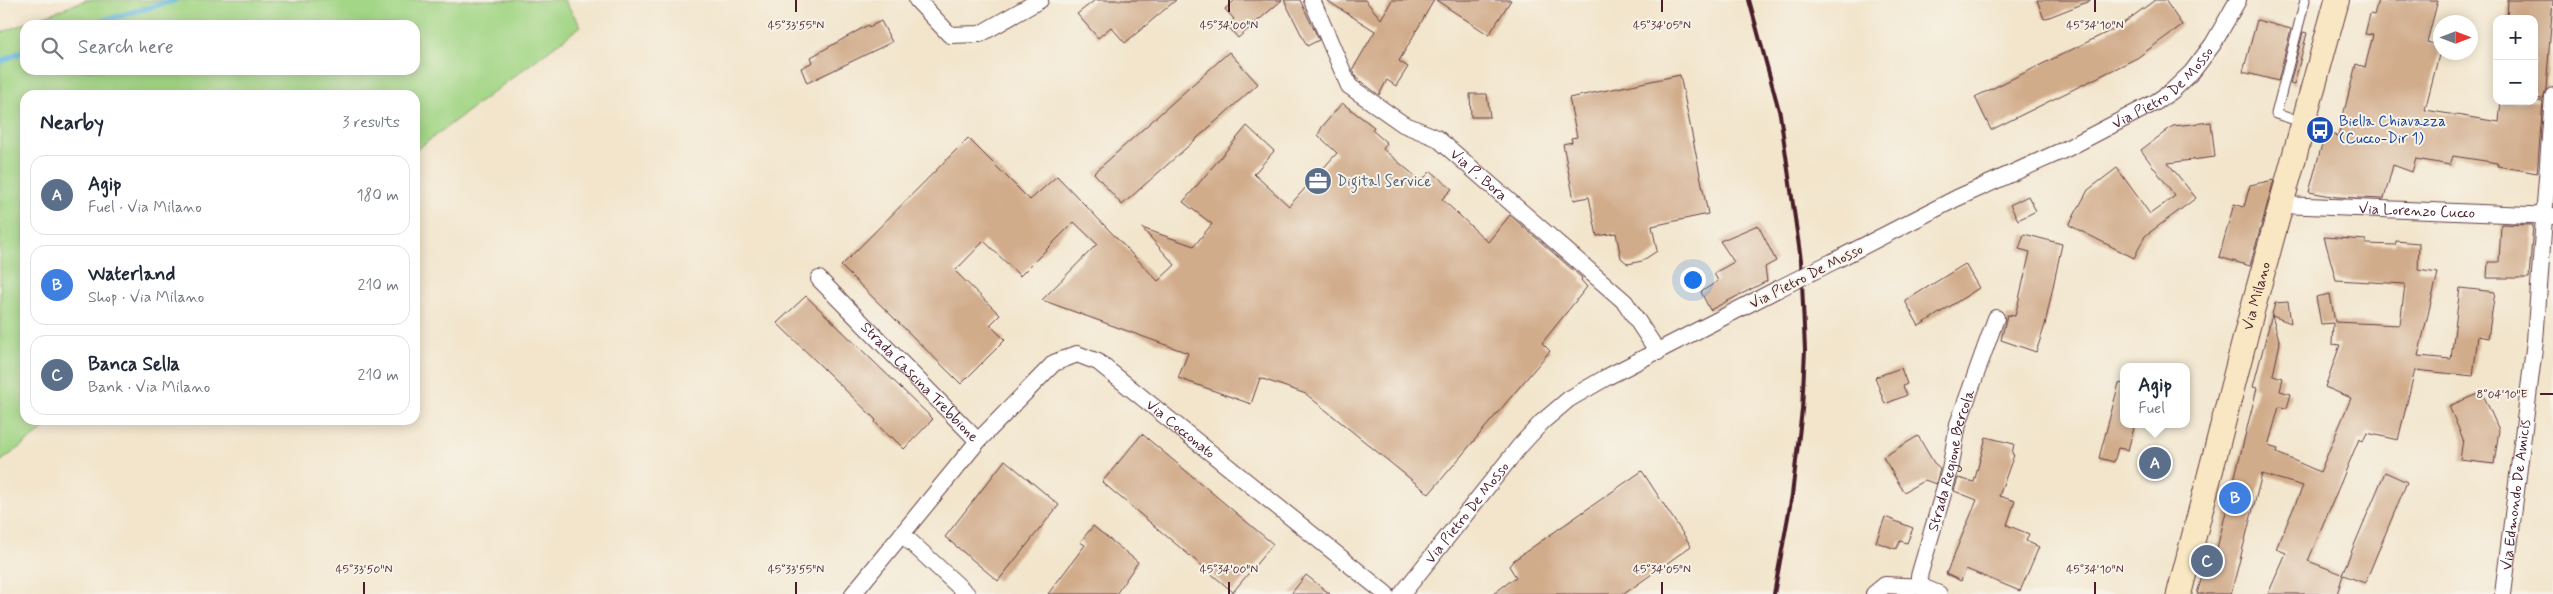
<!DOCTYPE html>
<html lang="en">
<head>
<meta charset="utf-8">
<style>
	body { margin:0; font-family:Mynerve,sans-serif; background:#f2f2f3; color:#1f2937 }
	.controls { position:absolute; right:15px; top:15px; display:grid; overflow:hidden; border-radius:10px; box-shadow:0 2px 12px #0003 }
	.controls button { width:45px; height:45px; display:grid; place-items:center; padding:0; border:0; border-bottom:1px solid #e0e1e3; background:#fff; color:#1f2937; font:25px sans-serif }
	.compass { position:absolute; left:2433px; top:15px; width:45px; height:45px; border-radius:50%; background:#fff; box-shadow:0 2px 12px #0003; rotate:90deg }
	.you { position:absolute; left:1692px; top:279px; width:18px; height:18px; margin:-12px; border:4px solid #fff; border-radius:50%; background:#1a73e8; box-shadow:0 0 0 8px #1a73e833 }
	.badge { display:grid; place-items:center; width:32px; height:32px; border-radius:50%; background:#b5179e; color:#fff; font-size:16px; font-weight:700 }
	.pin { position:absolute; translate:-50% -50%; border:2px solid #fff; box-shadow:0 1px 5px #0006 }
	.popup { position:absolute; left:2120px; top:363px; width:70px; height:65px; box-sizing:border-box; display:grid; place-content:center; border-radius:10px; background:#fff; filter:drop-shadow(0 1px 4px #0005); font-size:16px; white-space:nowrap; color:#747a83 }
	.popup b { font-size:19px; color:#1f2937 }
	.popup::after { content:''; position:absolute; left:50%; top:100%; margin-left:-10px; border:10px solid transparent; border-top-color:#fff }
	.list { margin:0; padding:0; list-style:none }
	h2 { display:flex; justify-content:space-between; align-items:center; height:65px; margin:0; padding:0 20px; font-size:21px }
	h2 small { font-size:16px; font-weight:400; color:#747a83 }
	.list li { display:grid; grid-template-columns:32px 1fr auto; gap:15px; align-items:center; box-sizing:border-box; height:80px; margin:0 10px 10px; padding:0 10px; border:1px solid #e0e1e3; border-radius:15px }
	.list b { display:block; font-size:19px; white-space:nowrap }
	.list p { margin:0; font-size:16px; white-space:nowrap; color:#747a83 }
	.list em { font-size:16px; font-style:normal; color:#747a83 }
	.icon { flex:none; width:28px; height:28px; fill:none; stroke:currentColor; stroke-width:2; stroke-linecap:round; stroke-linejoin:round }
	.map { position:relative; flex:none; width:2553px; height:594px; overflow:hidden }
	.search { position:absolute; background:#fff; box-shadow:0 2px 12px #0003; left:20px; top:20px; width:400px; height:55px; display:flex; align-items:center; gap:12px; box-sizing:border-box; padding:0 18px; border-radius:15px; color:#747a83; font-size:19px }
	.panel { position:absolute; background:#fff; box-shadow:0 2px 12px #0003; left:20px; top:90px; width:400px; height:335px; border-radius:15px }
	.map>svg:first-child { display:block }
</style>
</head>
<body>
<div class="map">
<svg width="2553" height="594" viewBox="0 0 2553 594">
	<rect width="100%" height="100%" fill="#f7f3e8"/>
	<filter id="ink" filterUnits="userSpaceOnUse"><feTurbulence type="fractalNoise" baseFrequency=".02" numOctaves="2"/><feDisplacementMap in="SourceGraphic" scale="10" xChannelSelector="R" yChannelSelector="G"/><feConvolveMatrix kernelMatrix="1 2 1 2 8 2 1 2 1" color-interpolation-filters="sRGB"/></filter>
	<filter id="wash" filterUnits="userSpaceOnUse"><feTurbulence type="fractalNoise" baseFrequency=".0096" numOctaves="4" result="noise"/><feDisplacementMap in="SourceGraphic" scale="20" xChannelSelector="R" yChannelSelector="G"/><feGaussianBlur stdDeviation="1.12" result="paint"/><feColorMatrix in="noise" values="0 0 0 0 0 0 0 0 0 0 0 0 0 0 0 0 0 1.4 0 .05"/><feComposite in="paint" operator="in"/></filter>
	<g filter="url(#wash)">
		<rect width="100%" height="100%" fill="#f2e5cc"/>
		<path fill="#a3d686" stroke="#767a58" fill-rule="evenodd" d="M86,0H564L581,26L415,151V95H25V420H56L0,462V33ZM25,25H415V70H25Z"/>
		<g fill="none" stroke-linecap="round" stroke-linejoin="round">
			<g stroke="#64b8e0" stroke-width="5.5">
				<polyline points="88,25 175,0"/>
				<polyline points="0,62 25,50"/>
			</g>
		</g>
		<g id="blocks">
			<g fill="#d1ac8b">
				<polygon points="1095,0 1176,0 1125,43 1111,27 1098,38 1077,14"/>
				<polygon points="1235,0 1282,0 1238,38 1227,25 1234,19 1225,9"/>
				<polygon points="1284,0 1300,0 1319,40 1307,46"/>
				<polygon points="1326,0 1365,0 1381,19 1392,0 1434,0 1399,61 1408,67 1396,86 1387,80 1379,95 1356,78 1353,69 1375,31"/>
				<polygon points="1436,0 1511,0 1489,35"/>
				<polygon points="2037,0 2090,0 2090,1 2044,19"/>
				<polygon points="2155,0 2165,0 2182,25 2137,58 1991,130 1975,97 2118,27"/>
				<polygon points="2378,0 2438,0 2427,42 2440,46 2440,51 2425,110 2499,122 2501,101 2543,101 2537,173 2498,166 2498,163 2453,156 2450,165 2416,159 2412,172 2393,165 2384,199 2337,197 2309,192 2325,133 2338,136 2356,64 2365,67 2373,35 2365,34 2370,14 2374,15"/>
				<polygon points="2508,0 2553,0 2546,89 2543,99 2534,98 2534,19 2507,19"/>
				<polygon points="2257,20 2291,29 2278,81 2243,72"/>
				<polygon points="881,21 892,42 807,83 801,68 813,62 811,57 868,25 869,27"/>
				<polygon points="2303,32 2307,33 2294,85 2290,84"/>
				<polygon points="1229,52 1258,84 1122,205 1094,173"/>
				<polygon points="1680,75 1708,214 1652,226 1657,251 1642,261 1628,264 1621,258 1616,233 1597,236 1589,197 1574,200 1563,144 1572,142 1571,138 1577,137 1569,98"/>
				<polygon points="1470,94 1487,94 1490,117 1471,117"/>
				<polygon points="1342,103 1374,127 1372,130 1387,143 1383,149 1421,181 1431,171 1452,189 1442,199 1488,242 1510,215 1582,278 1581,280 1587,287 1542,343 1550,351 1429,494 1306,394 1260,378 1251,404 1178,378 1188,353 1042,300 1097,244 1074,222 1020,276 984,241 955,271 1000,315 990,325 1005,340 961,384 841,266 968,138 1030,200 1057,176 1158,281 1175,265 1142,228 1194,246 1212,224 1183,202 1247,126 1274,151 1254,174 1289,206 1337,153 1318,135 1322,127"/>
				<polygon points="2211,122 2215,157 2168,163 2196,198 2145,236 2134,258 2069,225 2088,190 2117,168 2150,214 2175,196 2141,150 2173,126"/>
				<polygon points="2274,180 2250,266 2219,257 2234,204 2244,207 2250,185"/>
				<polygon points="2028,196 2036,211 2018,220 2010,205"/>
				<polygon points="2501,224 2533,225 2529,278 2487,278 2488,262 2499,262"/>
				<polygon points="1758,225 1776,261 1765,267 1767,281 1710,310 1701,292 1718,281 1714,273 1734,262 1720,241"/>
				<polygon points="2024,234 2062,244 2045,325 2036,352 2001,340 2007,315 2015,316 2030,252 2019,249"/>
				<polygon points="2324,237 2366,240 2366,244 2395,245 2396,241 2419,243 2418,270 2438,273 2418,356 2451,359 2460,288 2495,292 2488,338 2478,336 2473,376 2415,370 2398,440 2367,433 2363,441 2359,439 2308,561 2342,574 2385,472 2407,482 2365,583 2343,575 2337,594 2268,594 2286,553 2276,549 2303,486 2262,474 2231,594 2197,594 2206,562 2213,564 2257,388 2253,387 2275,303 2288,302 2291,323 2272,316 2280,343 2273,375 2283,378 2280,391 2291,394 2287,408 2279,407 2268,446 2278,449 2277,453 2320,472 2351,398 2325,387 2340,345 2332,344 2333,323 2321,324 2316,297 2330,294 2335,322 2400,325 2405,284 2336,280"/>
				<polygon points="1965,264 1979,288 1919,326 1905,301"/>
				<polygon points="806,296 933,419 904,449 892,437 889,437 875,422 876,420 777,323"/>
				<polygon points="1901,368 1907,384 1903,386 1907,395 1885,404 1875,377"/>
				<polygon points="2119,383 2124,384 2124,424 2135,424 2128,450 2118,448 2114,462 2099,458"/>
				<polygon points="2482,392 2499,430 2494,464 2460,460 2463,439 2449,406"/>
				<polygon points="1142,434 1273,544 1233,592 1102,482"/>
				<polygon points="1918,436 1934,463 1940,468 1936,484 1925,480 1904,492 1883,457"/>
				<polygon points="1986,437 2014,444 2012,454 2014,455 1999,496 2015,501 2007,525 2029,534 2026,541 2039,547 2020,591 1966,569 1961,581 1946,574 1977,500 1954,491 1958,478 1974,482"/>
				<polygon points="1005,460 1059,505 998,581 945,537"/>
				<polygon points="1642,471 1691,546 1624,594 1493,594 1516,577 1509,566 1514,560"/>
				<polygon points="1885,517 1913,528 1907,543 1900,541 1896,549 1876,542"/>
				<polygon points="1093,526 1138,562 1116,594 1048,594 1085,545 1080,542"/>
				<polygon points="1306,575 1330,594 1291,594"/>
			</g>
		</g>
	</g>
	<g filter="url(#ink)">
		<use href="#blocks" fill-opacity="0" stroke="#633d43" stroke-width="1"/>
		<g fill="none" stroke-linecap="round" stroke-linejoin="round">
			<g stroke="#633d43" stroke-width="11">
				<polyline id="lane" points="2302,122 2276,114 2305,0"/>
			</g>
			<g stroke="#633d43" stroke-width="18">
				<g id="street">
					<polyline points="917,0 950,35 980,34 1040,0"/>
					<path id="s1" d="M1312,0L1349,86L1403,124L1437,138L1625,302L1658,352"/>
					<path id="s2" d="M2282,205L2553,216"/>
					<path id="s3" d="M1836,260L1957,198L2066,149L2156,102L2172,91L2192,72L2213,44L2238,0"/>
					<path id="s4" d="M819,279L978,441"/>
					<polyline points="902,534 967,594"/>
					<path id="s5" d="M853,594L978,441L1054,363L1077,354L1098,362L1386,594"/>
					<path id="s6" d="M1402,594L1519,447L1542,422L1569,399L1607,377L1778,289"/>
					<polyline points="1874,594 1885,585 1922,587"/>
					<path id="s7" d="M1939,594L1922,587L1919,576L1950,470L1958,424L1996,318"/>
					<path id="s8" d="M2503,594L2535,341L2553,96"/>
				</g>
			</g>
			<g stroke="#633d43" stroke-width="26">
				<g id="secondary">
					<path id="s9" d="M2179,594L2251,315L2337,0"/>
				</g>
			</g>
			<use href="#lane" stroke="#fff" stroke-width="9"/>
			<use href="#street" stroke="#fff" stroke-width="16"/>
			<use href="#secondary" stroke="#f9e7c3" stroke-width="24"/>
			<polyline stroke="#4a1f2b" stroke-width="4" points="1749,0 1780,114 1801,260 1805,350 1802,410 1792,495 1774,594"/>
			<g stroke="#633d43" stroke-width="18" stroke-linecap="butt">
				<polyline id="street-bridge" points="1778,289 1836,260"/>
			</g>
			<use href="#street-bridge" stroke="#fff" stroke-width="16"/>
		</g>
	</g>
	<path fill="none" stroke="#4a1f2b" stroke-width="2" d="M796,0V12M1229,0V12M1662,0V12M2095,0V12M2540,394H2553M364,582V594M796,582V594M1229,582V594M1662,582V594M2095,582V594"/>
	<defs>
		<g id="bus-disc" transform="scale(1.4375)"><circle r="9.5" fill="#1a4fb4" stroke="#f7f3e8"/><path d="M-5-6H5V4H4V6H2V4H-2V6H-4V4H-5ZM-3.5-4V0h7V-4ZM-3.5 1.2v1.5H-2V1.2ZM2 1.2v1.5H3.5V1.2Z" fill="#fff"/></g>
		<g id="office-disc" transform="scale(1.4375)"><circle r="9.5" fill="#5c6f8a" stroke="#f7f3e8"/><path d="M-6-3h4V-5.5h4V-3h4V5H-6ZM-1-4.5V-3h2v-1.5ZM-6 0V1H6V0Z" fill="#fff"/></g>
	</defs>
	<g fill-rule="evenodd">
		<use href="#bus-disc" x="2320" y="130"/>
		<use href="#office-disc" x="1318" y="181"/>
	</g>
	<g text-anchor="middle" stroke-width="4" stroke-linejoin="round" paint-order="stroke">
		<g font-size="15" fill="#4a1f2b" stroke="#f7f3e8">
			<text dy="5" stroke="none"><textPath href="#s3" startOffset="371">Via Pietro De Mosso</textPath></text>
			<text dy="5" stroke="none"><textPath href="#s1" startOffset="252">Via P. Bora</textPath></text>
			<text dy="5" stroke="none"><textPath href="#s2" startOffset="135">Via Lorenzo Cucco</textPath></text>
			<text transform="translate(1806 276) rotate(-27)" y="5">Via Pietro De Mosso</text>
			<text dy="5" stroke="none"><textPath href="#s9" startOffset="308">Via Milano</textPath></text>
			<text dy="5" stroke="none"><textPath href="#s4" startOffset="144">Strada Cascina Trebbione</textPath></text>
			<text dy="5" stroke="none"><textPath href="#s5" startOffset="460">Via Cocconato</textPath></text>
			<text dy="5" stroke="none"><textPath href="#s7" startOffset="150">Strada Regione Bercola</textPath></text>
			<text dy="5" stroke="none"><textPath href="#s8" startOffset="100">Via Edmondo De Amicis</textPath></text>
			<text dy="5" stroke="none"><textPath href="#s6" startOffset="104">Via Pietro De Mosso</textPath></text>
		</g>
		<g font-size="15" fill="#164399" stroke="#f7f3e8" text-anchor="start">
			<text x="2339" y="126">Biella Chiavazza<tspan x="2339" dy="17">(Cucco-Dir 1)</tspan></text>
		</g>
		<g font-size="15" fill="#4e5e75" stroke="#f7f3e8" text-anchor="start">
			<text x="1337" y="186">Digital Service</text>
		</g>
	</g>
	<g font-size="12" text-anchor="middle" fill="#4a1f2b" stroke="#f7f3e8" stroke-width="4" stroke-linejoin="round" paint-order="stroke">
		<text x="796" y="29">45°33'55"N</text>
		<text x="1229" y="29">45°34'00"N</text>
		<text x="1662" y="29">45°34'05"N</text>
		<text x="2095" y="29">45°34'10"N</text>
		<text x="2502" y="398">8°04'10"E</text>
		<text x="364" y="573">45°33'50"N</text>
		<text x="796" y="573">45°33'55"N</text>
		<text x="1229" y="573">45°34'00"N</text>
		<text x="1662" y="573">45°34'05"N</text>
		<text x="2095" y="573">45°34'10"N</text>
	</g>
</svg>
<div class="controls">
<button>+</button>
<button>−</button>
</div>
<svg class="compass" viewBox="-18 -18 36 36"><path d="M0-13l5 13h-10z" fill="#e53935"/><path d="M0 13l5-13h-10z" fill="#747a83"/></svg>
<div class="you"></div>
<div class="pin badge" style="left:2155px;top:463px;background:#5c6f8a">A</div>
<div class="popup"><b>Agip</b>Fuel</div>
<div class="pin badge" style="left:2235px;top:498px;background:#3f7fe0">B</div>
<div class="pin badge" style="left:2207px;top:561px;background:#5c6f8a">C</div>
<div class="search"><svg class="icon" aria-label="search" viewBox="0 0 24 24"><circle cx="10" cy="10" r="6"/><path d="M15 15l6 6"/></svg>Search here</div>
<section class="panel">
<h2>Nearby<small>3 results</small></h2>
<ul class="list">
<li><span class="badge" style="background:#5c6f8a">A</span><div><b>Agip</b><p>Fuel · Via Milano</p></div><em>180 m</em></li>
<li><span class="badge" style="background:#3f7fe0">B</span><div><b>Waterland</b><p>Shop · Via Milano</p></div><em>210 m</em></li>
<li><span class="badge" style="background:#5c6f8a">C</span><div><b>Banca Sella</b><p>Bank · Via Milano</p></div><em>210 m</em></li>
</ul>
</section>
</div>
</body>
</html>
